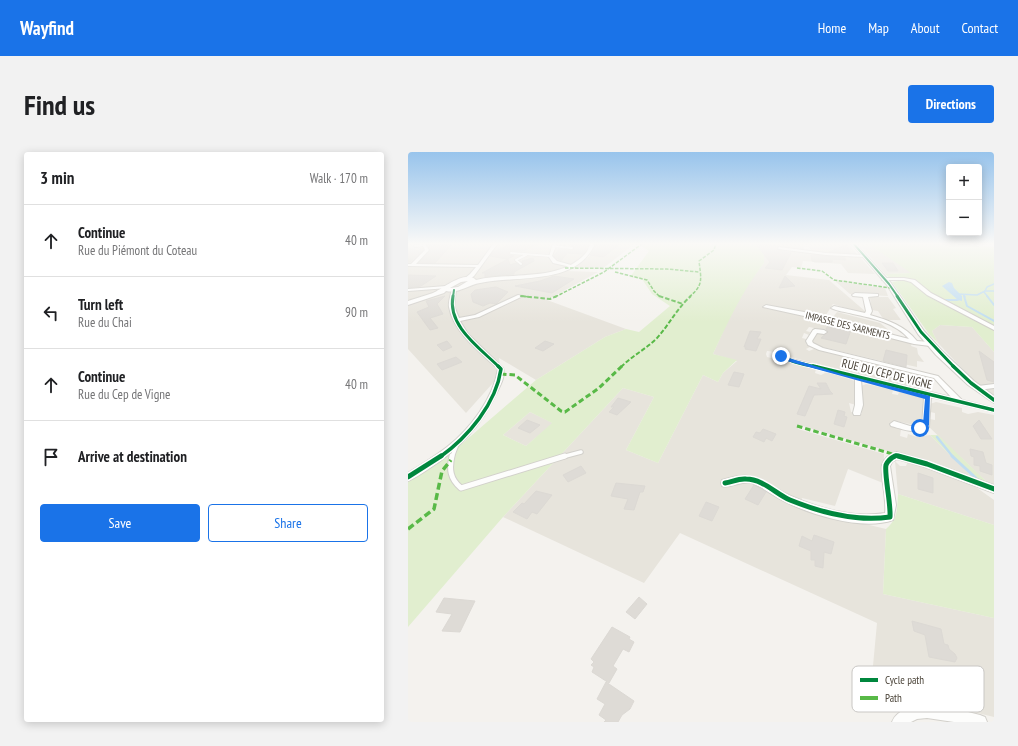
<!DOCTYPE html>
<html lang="en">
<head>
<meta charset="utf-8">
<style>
	body { margin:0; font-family:"PT Sans Narrow",sans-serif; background:#f2f2f2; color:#202124 }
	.controls { position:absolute; right:12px; top:12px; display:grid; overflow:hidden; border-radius:4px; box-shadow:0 2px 10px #0003 }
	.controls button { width:36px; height:36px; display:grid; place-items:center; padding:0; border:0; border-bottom:1px solid #e0e0e0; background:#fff; color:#202124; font:20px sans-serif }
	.stop { position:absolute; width:12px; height:12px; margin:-9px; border:3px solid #1a73e8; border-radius:50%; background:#fff }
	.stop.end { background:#1a73e8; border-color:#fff; box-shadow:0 1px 4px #0008 }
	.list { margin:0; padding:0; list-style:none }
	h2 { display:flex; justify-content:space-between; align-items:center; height:52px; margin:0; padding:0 16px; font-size:17px }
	h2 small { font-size:13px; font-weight:400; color:#757577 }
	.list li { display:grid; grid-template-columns:26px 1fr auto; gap:12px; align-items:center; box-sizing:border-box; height:72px; padding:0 16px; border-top:1px solid #e0e0e0 }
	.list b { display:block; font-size:15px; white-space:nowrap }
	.list p { margin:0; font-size:13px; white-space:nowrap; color:#757577 }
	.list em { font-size:13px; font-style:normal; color:#757577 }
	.actions { display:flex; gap:8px; padding:12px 16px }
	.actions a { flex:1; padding:9px 0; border:1px solid #1a73e8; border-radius:4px; text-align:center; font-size:14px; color:#1a73e8 }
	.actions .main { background:#1a73e8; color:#fff }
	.icon { flex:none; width:22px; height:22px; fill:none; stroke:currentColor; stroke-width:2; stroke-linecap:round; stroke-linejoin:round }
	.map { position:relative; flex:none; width:586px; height:570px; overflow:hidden; border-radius:4px }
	header { display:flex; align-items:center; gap:24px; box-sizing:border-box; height:56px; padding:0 20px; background:#1a73e8; color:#fff }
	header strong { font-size:19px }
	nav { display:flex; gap:22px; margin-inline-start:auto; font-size:14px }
	.intro { display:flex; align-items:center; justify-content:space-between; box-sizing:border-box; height:96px; padding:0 24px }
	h1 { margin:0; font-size:28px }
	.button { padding:10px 18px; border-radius:4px; background:#1a73e8; color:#fff; font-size:14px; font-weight:700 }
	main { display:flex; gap:24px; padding:0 24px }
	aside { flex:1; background:#fff; border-radius:4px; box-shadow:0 2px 10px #0003 }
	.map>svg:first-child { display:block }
</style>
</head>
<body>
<header>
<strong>Wayfind</strong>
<nav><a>Home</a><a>Map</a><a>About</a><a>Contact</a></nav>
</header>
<div class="intro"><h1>Find us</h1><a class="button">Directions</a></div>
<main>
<aside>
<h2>3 min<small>Walk · 170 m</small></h2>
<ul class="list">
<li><svg class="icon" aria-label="ahead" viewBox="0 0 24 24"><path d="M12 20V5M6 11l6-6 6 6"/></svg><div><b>Continue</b><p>Rue du Piémont du Coteau</p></div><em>40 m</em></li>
<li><svg class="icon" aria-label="left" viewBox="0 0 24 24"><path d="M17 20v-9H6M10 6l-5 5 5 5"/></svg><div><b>Turn left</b><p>Rue du Chai</p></div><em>90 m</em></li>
<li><svg class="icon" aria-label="ahead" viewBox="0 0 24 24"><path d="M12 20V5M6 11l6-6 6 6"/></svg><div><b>Continue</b><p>Rue du Cep de Vigne</p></div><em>40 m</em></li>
<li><svg class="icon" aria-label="arrive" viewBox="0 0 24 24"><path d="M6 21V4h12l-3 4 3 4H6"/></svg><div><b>Arrive at destination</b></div></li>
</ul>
<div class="actions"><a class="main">Save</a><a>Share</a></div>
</aside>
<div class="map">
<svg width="586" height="570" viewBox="0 0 586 570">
	<rect width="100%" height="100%" fill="#f4f2ee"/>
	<g fill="#e7e4dc">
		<polygon points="0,91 182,91 178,100 168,109 174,110 185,101 190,91 228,91 194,117 162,116 157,119 190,120 139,148 218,177 197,185 128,228 91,206 93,222 58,261 0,197"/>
		<polygon points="349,91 395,91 396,97 389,98 369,94 366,97 452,105 467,122 440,121 433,112 395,109 393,116 384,115 378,123 421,128 458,160 454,161 425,152 416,166 399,160 359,154 357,156 389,162 504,191 503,194 509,196 510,202 516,210 509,209 509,215 482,209 482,211 406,193 404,189 409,181 416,178 401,175 398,179 402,180 401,183 396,181 394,186 398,187 398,192 402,195 398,197 401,199 406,197 518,224 518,239 378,204 378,201 359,199 358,202 359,205 408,217 407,221 413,223 419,220 447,229 448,253 441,251 443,260 454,262 453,234 458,232 485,238 484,242 490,243 491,240 516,246 513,272 511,274 488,269 487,275 493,277 492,284 499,286 500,282 509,285 522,283 562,323 391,273 390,277 476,302 475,331 440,317 427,354 394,346 391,356 478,377 475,442 586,466 586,565 463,535 469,471 272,381 236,431 95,365 215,236 246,245 218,298 250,311 295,223 310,230 315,221 329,209 305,202 322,164 342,129 356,111 356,103 348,93"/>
		<polygon points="401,91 440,91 449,102 405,100 402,97"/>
		<polygon points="451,92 461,92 504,121 477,122"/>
		<polygon points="427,129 477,136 480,144 442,142"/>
		<polygon points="463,145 480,145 488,156 485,157 493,168 476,168 470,159 464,158 462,146"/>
		<polygon points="429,160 472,171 488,184 423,168"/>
		<polygon points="532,173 564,175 586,200 586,243 564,227 530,191 524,179"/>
		<polygon points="528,250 554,256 554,260 560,262 570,260 586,263 586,334 581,332 520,274 521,267 527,268 527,261 522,260 522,252"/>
		<polygon points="122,260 145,271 118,294 95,283"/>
		<polygon points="487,309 492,314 498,314 500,309 562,331 586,348 586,373 490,342"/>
	</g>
	<g fill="#e1eecf" fill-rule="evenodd">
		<path d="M228,91H349L348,93L356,103V111C334,139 320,170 305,202L329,208L315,221L310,230L295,223L250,311L218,298L246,245L215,236L95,365L0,475V329L42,302L128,228L197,185L218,177L231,180L262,154L244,142L234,127L222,125L241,99ZM122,260L144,271L118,294L95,283Z"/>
		<path d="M459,91H560L562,93L586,95V175C569,167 552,159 536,150C511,136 514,125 481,125L477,122L503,121Z"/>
		<polygon points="497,128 509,133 521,145 586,178 586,200 564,175 532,173 524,179 530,191 521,182 484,130"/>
		<polygon points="522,283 530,283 581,332 562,323"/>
		<path d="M490,342L586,373V466L475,442L478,377C490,367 489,357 490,342Z"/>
	</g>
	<polygon fill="#c0ddf1" points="541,130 544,131 546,136 554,144 554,149 550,148 534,134"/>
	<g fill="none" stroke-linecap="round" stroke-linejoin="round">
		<g stroke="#c0ddf1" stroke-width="1.5">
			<polyline points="577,139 579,135 586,132"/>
			<polyline points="576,140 580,145"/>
			<polyline points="556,143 557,145"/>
			<polyline points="551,145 550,142 569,143 577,139 586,139"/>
		</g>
		<g stroke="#c0ddf1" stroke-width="2">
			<polyline points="556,144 559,154 586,169"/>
			<polyline points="579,144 586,153"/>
			<polyline points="534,148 549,148 551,147 550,144"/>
		</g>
		<polyline stroke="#c0ddf1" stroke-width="2.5" points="529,285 545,305"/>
		<polyline stroke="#c0ddf1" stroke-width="3" points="544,304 571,329"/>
	</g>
	<g fill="#dedbd6" stroke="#dcd9d4">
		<polygon points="22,91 45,91 27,111 11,111 22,99 19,93"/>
		<polygon points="105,91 132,91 115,99 102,99 101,103 106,104 99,107 82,104 85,100"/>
		<polygon points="165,91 181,91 175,102 159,101 153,109 146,104 151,97 165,98 166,95 162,93"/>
		<polygon points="188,91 200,93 211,93 195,105 182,103"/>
		<polygon points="347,91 361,91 360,93 370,94 370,98 383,101 374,118 357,116 362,110"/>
		<polygon points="438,93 442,101 421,100 435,94"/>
		<polygon points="0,96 10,99 14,96 15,98 2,110 0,110"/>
		<polygon points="403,103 437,106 438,108 424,107 424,110 407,110 404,109"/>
		<polygon points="125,106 126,109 106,120 106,122 77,125 77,121 74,121 100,107 102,113 108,111 113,114 115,112 114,109"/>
		<polygon points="474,111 485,111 490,119 480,119"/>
		<polygon points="0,123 28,124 13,134 0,136"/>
		<polygon points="146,124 166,127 144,141 107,134 132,129"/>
		<polygon points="377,124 387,134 371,136"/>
		<polygon points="88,135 100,140 88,152 82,151 75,154 65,150 63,142 67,138"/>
		<polygon points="37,144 29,152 35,162 22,166 30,176 22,178 9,160 21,155 18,149"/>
		<polygon points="421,172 443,178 438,192 413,186 420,180 418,177"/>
		<polygon points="342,179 353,180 349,187 353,187 348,199 337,197 338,195 336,195"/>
		<polygon points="39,189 44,195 35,199 29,193"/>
		<polygon points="137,189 146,192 135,199 127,196"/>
		<polygon points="478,198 499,203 498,215 475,209"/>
		<polygon points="571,199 586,210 586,230 579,228"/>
		<polygon points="48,205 54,210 34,218 29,212"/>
		<polygon points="439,208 456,212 454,219 437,215"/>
		<polygon points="474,215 497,220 496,229 472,222"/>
		<polygon points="326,220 336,222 331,235 320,233"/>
		<polygon points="502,224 513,227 512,234 501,231"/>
		<polygon points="409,231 418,231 422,239 425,242 406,243 397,264 389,262 401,234 413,237"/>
		<polygon points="210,246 223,250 209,263 201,260 206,255 203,255"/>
		<polygon points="430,258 437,260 436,264 439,265 436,275 426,272"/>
		<polygon points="119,268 132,273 122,281 110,276"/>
		<polygon points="571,268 584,287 573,287 565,274"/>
		<polygon points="355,277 368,282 364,289 358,286 356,290 345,285 348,280 352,281"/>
		<polygon points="562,297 575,300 578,311 584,313 584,323 572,319 572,314 566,313 566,305 563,304"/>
		<polygon points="173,314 178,321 160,330 155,323"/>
		<polygon points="510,321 525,326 525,341 510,337"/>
		<polygon points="208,331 237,334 235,340 232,340 226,358 216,357 220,347 203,344"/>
		<polygon points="346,333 358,340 350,353 337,347"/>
		<polygon points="128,339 144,343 129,362 124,360 119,367 105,360 114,351 116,352"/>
		<polygon points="298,350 311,355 304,369 291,364"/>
		<polygon points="406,383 426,390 423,402 416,400 415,416 407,414 407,408 403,408 403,399 391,394 394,384 404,389"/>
		<polygon points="231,445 239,452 227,467 218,460"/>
		<polygon points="36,446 67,449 52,480 34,479 44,462 28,460"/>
		<polygon points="504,469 533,477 536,492 540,493 541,497 547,502 549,506 547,510 521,505 517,483 506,479"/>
		<polygon points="204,475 222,485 221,487 226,490 221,500 215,497 205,514 209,517 201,531 184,520 186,515 183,513 186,510 183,507"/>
		<polygon points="198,530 226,549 222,557 214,563 210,570 196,570 198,568 191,563 197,552 189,547"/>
	</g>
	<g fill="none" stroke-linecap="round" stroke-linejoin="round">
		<g stroke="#d2d0cb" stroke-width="3">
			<g id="service-far2">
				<polyline points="145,94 164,96"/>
				<polyline points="103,101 142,104"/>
				<polyline points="113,112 108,108 118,103"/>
			</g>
		</g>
		<g stroke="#d2d0cb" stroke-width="5.5">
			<g id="service-far1">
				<polyline points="44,305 49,292"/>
				<polyline points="154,305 173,300"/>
			</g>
		</g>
		<g stroke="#d2d0cb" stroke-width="7">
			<path id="service" d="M44,304C41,317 42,327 53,336L157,304"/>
		</g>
		<g stroke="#d2d0cb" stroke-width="2">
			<g id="minor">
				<polygon points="86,91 90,91 66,124 59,129 55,128 62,122 68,115 0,114 0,112 3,112 17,98 15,94 7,95 6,93 17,92 21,98 8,112 70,113"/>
				<polygon points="145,91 149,91 144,104 149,109 163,113 163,115 145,111 141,105"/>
				<polygon points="371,95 418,101 456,103 458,104 456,105 418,103 370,97"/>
				<polygon points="476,126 496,126 507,128 523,141 586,174 586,178 519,143 503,130 496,128 474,128 474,127"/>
				<polygon points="38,134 40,134 40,136 0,139 0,137"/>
				<path d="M44,137L48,138L46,154L51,166L67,163L110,143L115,144L71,165L52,169L60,182L95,216C98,224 92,234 88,242C73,274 49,299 19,318C13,322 7,326 0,329V321C13,313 26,305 39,295C62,277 85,247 90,217C72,200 46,181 41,155C40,150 43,142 44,137Z"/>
				<path d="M447,141L470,142V144L460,145L464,159L462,163C480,168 497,174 509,189L522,190L525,192L522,194L506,192L396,164L355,155L358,153L396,160L501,187C488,171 464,166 445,162C438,160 429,159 423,156L426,154L457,161L458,159L455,145L445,144L444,143Z"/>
				<path d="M407,177L416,178L419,180L416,182L409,181L404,189L405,191L415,196L530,224L554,248L586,256V260L523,245L521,275C510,284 495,277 483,274L482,272L486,269L502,274L514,273L516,246L519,244L453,228L455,253L452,263H446L445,261L447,253V228L448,226L379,209L373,206L368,200L369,199H373L377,204L383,207L543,245L526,226L411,198L400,193L398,189L405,178Z"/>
				<polygon points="586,232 586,236 570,238 567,236 570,234"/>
				<path d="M488,300L522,310L586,333V341L517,315L489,307L484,310L482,314L488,353L485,368C455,379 403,363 376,349C365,344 355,335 344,331C333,328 323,337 314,334L313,331L314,328C352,316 354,332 385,345C413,357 447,366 477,361C479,349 472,321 474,313C476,306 482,302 488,300Z"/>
				<path d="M519,552L540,555L572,563L577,565L579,570H546L519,566L509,567L503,570H484C489,557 506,554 519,552Z"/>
			</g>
		</g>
		<g stroke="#d2d0cb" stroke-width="2">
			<g id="tertiary">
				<path d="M183,91H187C170,134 110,123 72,131C60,133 50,142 38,139L36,141L0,153V149C8,146 17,144 25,141C34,137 58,117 68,128C101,120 152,130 177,102C180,99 181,94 183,91ZM60,129L50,135L42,136L53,130Z"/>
				<polygon points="443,91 447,91 483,131 516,179 534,199 566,229 586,244 586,251 560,233 528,203 510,182 479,133"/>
			</g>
		</g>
		<use href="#service-far2" stroke="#fdfdfc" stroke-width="2"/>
		<use href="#service-far1" stroke="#fdfdfc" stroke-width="3.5"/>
		<use href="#service" stroke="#fdfdfc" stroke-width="5"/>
		<use href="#minor" fill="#fdfdfc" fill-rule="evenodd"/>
		<use href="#tertiary" fill="#fdfdfc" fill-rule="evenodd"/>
		<g stroke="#58b947" stroke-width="1.5" stroke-dasharray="3.5 1.5" stroke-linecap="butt">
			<polyline points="157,116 259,117 291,120"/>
			<polyline points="389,116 414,119 426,128 483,136"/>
			<polyline points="207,120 239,128 246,139 252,145"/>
			<polyline points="112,144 123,145"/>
			<polyline points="147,145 196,120 235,91"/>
			<path d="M281,145C296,133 293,127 291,109L306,98L308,91"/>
		</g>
		<g stroke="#58b947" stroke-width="2" stroke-dasharray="4.5 2" stroke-linecap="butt">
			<polyline points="113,144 142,147 149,144"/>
			<polyline points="251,144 275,152"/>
			<path d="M213,215C224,204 238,197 249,186C261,173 269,156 283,144"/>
		</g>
		<g stroke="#58b947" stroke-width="3" stroke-dasharray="5.5 3" stroke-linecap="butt">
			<polyline points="93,222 107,223 153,259 157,260 191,236 214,214"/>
			<polyline points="389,274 488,303"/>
		</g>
		<polyline stroke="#58b947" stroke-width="3.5" stroke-dasharray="7 3.5" stroke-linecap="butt" points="0,377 26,357 34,319 43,308"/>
		<g stroke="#fff" stroke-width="3.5">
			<g id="cycleway-far3">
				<polyline points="445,91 481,132 490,145"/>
				<polyline points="45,145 46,138"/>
			</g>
		</g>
		<g stroke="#fff" stroke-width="5">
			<g id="cycleway-far2">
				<path d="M45,144C39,174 72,196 91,215"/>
				<polyline points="489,144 513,180 546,215"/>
				<path d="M371,200C380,211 396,212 409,215"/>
			</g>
		</g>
		<g stroke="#fff" stroke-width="6">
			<g id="cycleway-far1">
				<polyline points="405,214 586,258"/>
				<polyline points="545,214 563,231 586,248"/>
				<path d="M32,305C60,285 88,252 93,217L90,214"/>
				<polyline points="486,305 488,303 494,305"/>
			</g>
		</g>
		<g stroke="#fff" stroke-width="8">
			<g id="cycleway">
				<polyline points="490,304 519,312 586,337"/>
				<polyline points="0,325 33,304"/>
				<path d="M317,331C324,330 331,326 338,327C355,327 368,342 382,348C414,361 448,370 482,365C483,351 476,322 478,313C480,308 483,306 487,304"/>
			</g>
		</g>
		<use href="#cycleway-far3" stroke="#00873e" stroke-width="2"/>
		<use href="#cycleway-far2" stroke="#00873e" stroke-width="3"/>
		<use href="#cycleway-far1" stroke="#00873e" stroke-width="3.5"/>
		<use href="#cycleway" stroke="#00873e" stroke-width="5"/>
	</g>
	<linearGradient id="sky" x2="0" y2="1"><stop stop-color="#98c4ec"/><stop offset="0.54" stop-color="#faf9f7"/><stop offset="1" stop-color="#faf9f7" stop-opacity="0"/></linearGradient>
	<rect width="586" height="170" fill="url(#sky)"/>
	<polygon fill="#1a73e8" points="371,203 437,223 522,244 521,273 514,278 509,276 515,272 517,247 379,209 371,205"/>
	<g text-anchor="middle" stroke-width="4" stroke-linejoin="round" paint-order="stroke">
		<g font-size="10" fill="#4b4439" stroke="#fff">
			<text transform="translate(440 173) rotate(14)" y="4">IMPASSE DES SARMENTS</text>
		</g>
		<g font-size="12" fill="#4b4439" stroke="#fff">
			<text transform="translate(479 222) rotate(14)" y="4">RUE DU CEP DE VIGNE</text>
		</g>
	</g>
	<rect x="444" y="514" width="132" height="46" rx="6" fill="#fff" stroke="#c9c7c4" stroke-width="1"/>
	<rect x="452" y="526" width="18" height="4" fill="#00873e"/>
	<rect x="452" y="544" width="18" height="4" fill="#58b947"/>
	<g font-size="11" fill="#4b4439">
		<text x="477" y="532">Cycle path</text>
		<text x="477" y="550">Path</text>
	</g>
</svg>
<div class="controls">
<button>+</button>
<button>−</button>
</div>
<div class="stop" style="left:512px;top:276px"></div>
<div class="stop end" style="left:373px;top:204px"></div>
</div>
</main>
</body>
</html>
